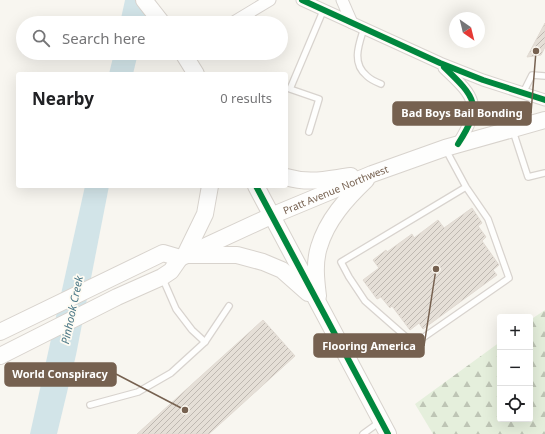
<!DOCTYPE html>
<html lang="en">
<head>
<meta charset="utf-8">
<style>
	body { margin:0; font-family:"Noto Sans",sans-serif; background:#f6f6f6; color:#202124 }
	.controls { position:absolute; right:12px; bottom:12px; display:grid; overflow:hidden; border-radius:4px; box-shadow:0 4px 16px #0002 }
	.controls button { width:36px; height:36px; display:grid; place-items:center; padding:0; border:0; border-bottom:1px solid #e0e0e0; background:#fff; color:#202124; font:20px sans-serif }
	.compass { position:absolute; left:449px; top:12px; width:36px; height:36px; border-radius:50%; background:#fff; box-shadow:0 4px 16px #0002; rotate:145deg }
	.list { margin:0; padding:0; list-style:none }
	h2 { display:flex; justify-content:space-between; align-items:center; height:52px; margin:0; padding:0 16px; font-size:17px }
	h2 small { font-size:13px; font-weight:400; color:#757577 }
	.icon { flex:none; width:22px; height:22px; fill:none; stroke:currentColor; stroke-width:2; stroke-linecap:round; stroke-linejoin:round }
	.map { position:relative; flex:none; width:545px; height:434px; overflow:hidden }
	.search { position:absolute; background:#fff; box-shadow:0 4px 16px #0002; left:16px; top:16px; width:272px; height:44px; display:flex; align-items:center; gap:10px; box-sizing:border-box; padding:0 14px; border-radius:22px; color:#757577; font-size:15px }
	.panel { position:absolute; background:#fff; box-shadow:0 4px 16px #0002; left:16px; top:72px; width:272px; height:116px; border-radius:4px }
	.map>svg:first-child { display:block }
</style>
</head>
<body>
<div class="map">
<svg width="545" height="434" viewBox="0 0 545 434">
	<defs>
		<pattern id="forest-firs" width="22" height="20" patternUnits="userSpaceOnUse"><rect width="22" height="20" fill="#e5efdc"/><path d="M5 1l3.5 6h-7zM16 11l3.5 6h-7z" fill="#bec5b5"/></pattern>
		<pattern id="building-hatch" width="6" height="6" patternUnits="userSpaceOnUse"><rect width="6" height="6" fill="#e5dfd7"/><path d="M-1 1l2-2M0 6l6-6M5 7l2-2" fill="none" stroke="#beb8b1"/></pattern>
	</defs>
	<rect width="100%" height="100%" fill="#f8f6f0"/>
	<polygon fill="url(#forest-firs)" points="545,310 545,434 433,434 415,404 500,342 500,419 530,419 530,320"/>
	<g fill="#d2e4e8">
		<polygon points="125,0 151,0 145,23 120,23"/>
		<polygon points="114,53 138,53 133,74 109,74"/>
		<polygon points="85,186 109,186 76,355 57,434 30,434"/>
	</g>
	<g fill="url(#building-hatch)" stroke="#e1dad2">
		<polygon points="545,23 545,47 541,55 527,57"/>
		<polygon points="472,208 482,223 478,226 486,237 482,241 499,265 493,270 497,275 423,329 419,323 410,330 392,306 390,308 381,297 377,299 363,280 379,268 373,260 386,250 387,252 412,234 414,238 438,220 444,228"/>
		<polygon points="263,320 295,356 209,434 137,434"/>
	</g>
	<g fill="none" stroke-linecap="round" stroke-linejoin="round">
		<g stroke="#d8d3ce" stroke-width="8">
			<g id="lane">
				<path d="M364,28C359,44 351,63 367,76C371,80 376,82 381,84"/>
				<polyline points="523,93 532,75 545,76"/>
				<polyline points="513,131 528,177 545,173"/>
				<polyline points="309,132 319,99 290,89 323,11"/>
				<polyline points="446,150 466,187 488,219 509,278 414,344 365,301 349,277 341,262 466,187"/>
				<polyline points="162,277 176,309 192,330 205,342"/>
				<polyline points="90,405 138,392 171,373 205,342 229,306"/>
				<polyline points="363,434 381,421"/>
			</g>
		</g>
		<g stroke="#d8d3ce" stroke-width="13">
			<g id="street">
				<polyline points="302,0 440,63 483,80 545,100"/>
				<polyline points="342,0 352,23"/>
				<polyline points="232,23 270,0"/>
				<path d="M444,68C476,98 482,105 458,144"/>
			</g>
		</g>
		<g stroke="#d8d3cd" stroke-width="18">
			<g id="secondary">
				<polyline points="144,0 162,23"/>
				<polyline points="183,53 196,74"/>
				<path d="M286,177C310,184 327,179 351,176"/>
				<polyline points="210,186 205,214 185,255 237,255 263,262 282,270 308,293"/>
				<polyline points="256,186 388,434"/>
				<path d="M318,296C316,280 314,263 319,247C327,220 346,199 366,180"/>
				<path id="s1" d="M0,332L163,253L180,258L271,216L372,174L445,148L545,120"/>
				<polyline points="0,356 117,297 162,277 171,271 180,258"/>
			</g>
		</g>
		<use href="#lane" stroke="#fefefd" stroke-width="5.5"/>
		<use href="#street" stroke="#fefefd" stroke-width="11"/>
		<use href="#secondary" stroke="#fefefd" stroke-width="16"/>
		<g stroke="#fefbf3" stroke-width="8">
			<g id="cycleway">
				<polyline points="302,0 440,63 483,80 545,100"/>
				<path d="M444,67C476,98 483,105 458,144"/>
				<polyline points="256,186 388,434"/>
			</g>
		</g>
		<use href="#cycleway" stroke="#00873e" stroke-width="6"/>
	</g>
	<g text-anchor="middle" stroke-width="3.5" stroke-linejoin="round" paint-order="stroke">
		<g font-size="10" fill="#766150" stroke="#fefbf3">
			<text dy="4" stroke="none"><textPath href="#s1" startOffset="369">Pratt Avenue Northwest</textPath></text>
		</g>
		<g font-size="11" font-style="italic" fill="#4b7887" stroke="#fefbf3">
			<text transform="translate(72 310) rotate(-78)" y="4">Pinhook Creek</text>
		</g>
	</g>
	<path fill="none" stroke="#766150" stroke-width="1.5" d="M536 51L531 113M436 269L424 346M185 410L116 374"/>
	<g fill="#766150" stroke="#fefbf3" stroke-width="1.5">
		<circle cx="536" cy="51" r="4"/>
		<circle cx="436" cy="269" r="4"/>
		<circle cx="185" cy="410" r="4"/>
	</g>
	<g fill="#766150" stroke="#766150" stroke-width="1.5">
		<rect x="393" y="102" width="138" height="23" rx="4"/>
		<rect x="314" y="334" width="110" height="23" rx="4"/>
		<rect x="5" y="363" width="111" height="23" rx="4"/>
	</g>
	<g font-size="11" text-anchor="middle" font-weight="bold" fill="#fff">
		<text x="462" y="117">Bad Boys Bail Bonding</text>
		<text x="369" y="350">Flooring America</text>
		<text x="60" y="378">World Conspiracy</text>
	</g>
</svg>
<div class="controls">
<button>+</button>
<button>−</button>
<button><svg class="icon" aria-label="locate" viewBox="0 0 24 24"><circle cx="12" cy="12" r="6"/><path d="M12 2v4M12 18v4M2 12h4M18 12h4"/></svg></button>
</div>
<svg class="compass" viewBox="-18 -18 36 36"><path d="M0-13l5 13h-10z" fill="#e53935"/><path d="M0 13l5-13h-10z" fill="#757577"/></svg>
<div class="search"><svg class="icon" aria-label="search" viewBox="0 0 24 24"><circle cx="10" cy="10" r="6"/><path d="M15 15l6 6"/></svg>Search here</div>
<section class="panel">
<h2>Nearby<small>0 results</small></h2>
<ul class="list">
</ul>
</section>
</div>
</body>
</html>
